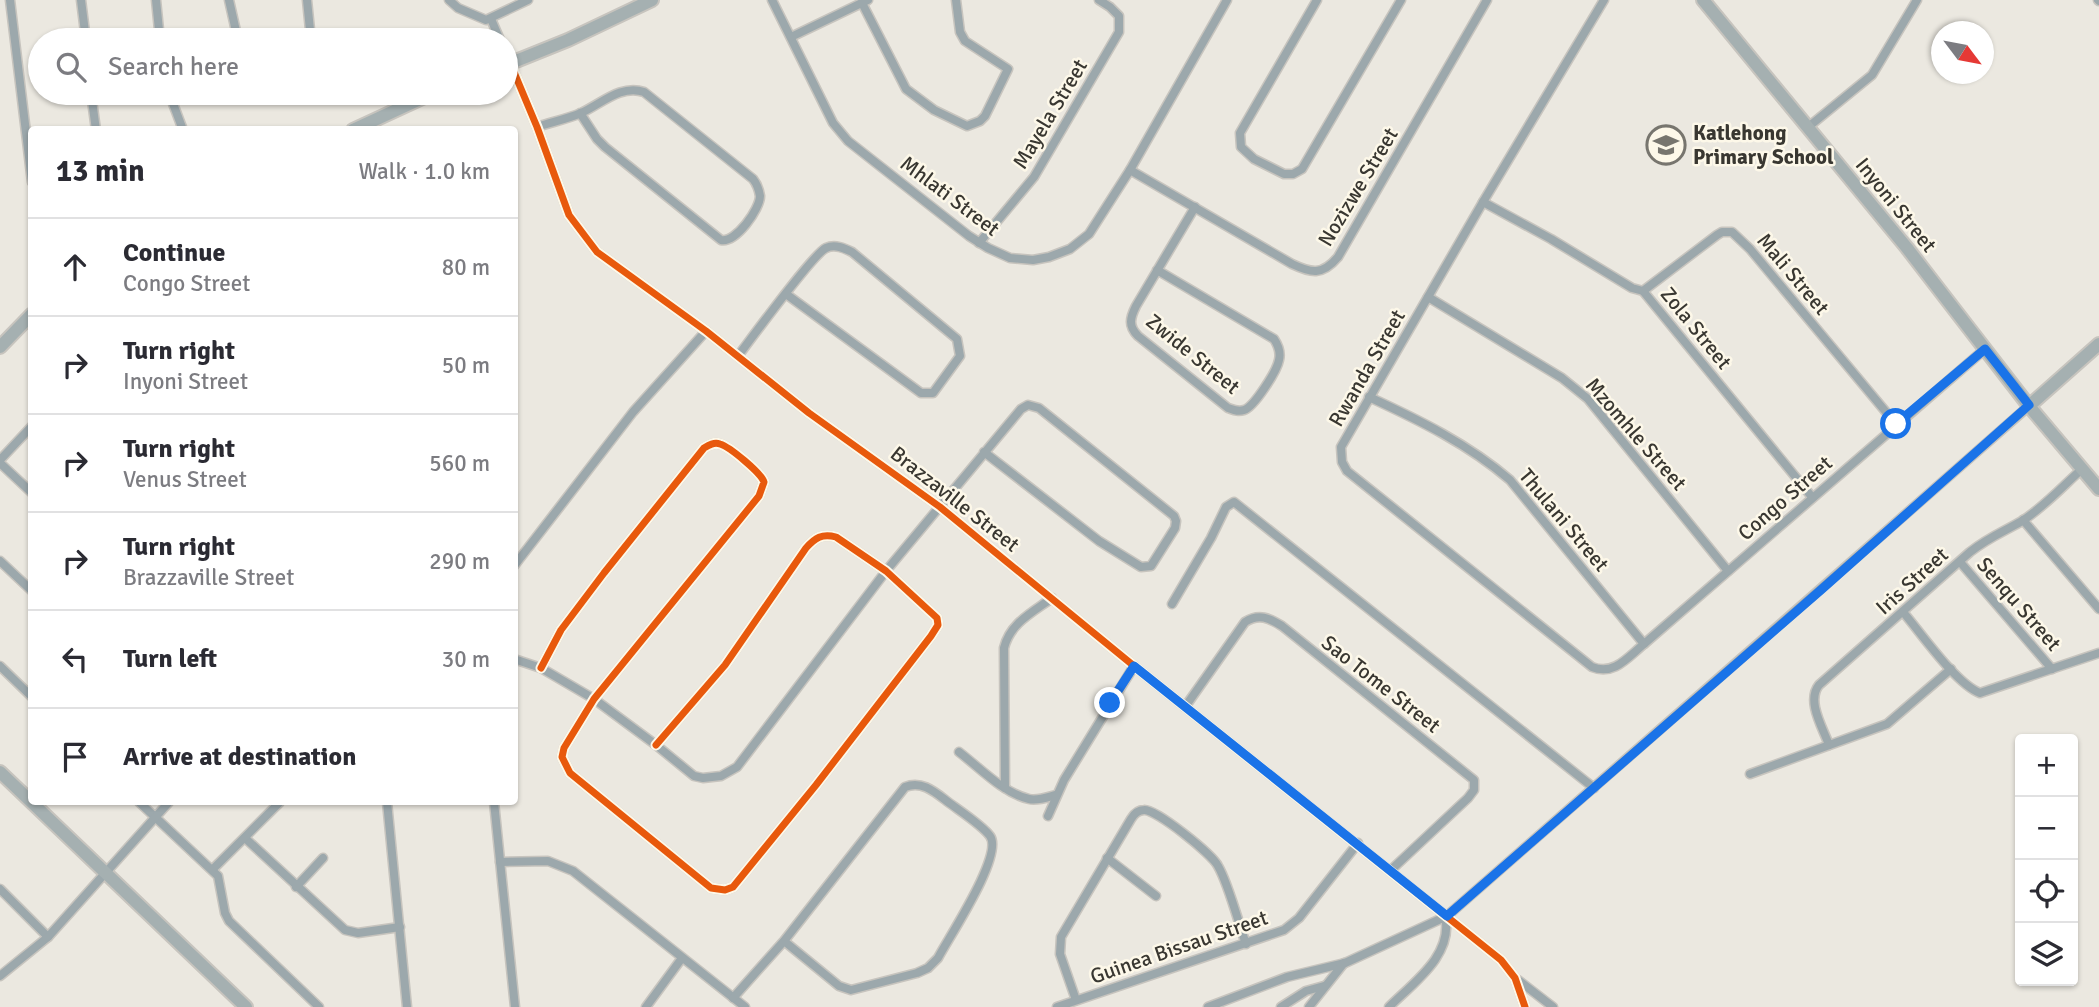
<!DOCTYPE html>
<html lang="en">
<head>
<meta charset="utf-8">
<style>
	body { margin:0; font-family:Signika,sans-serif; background:#f2f2f3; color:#2b2b33 }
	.controls { position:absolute; right:21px; bottom:21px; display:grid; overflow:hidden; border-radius:7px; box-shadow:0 2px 5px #0004 }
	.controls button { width:63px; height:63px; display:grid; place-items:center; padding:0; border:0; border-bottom:2px solid #e1e1e2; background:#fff; color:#2b2b33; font:35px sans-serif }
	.compass { position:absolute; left:1931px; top:21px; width:63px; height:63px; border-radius:50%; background:#fff; box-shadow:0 2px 5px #0004; rotate:122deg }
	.stop { position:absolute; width:21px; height:21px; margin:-16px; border:5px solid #1a73e8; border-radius:50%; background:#fff }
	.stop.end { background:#1a73e8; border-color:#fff; box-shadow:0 2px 7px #0008 }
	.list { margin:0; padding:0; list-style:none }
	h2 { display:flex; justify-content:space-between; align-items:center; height:91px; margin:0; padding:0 28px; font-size:30px }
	h2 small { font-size:23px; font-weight:400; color:#7c7c81 }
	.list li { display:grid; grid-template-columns:46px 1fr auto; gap:21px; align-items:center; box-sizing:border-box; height:98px; padding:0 28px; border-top:2px solid #e1e1e2 }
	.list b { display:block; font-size:26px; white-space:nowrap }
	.list p { margin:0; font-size:23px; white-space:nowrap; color:#7c7c81 }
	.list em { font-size:23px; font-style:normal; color:#7c7c81 }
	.icon { flex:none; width:38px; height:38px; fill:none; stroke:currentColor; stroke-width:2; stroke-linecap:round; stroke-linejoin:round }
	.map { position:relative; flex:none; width:2099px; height:1007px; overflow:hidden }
	.search { position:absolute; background:#fff; box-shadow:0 2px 5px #0004; left:28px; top:28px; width:490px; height:77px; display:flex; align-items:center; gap:18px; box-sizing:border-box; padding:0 24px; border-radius:38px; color:#7c7c81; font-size:26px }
	.panel { position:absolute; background:#fff; box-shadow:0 2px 5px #0004; left:28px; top:126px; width:490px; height:679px; border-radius:7px }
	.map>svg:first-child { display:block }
</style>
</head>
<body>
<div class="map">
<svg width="2099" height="1007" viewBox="0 0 2099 1007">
	<rect width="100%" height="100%" fill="#ebe8e0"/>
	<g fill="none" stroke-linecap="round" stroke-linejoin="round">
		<g stroke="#c7c4be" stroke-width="11">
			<g id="street">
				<polyline points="10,0 32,182"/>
				<polyline points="81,0 86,40"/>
				<polyline points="156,0 160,40"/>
				<polyline points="229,0 238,40"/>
				<polyline points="307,0 311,40"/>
				<polyline points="449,0 458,8 486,20 528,0"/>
				<polyline points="772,0 833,123 848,141 969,236 988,248 1010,258 1033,260 1049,257 1070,249 1089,234 1130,170 1227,0"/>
				<polyline points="1317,0 1240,133 1241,147 1254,159 1284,174 1293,174 1302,169 1401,0"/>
				<path d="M1604,0L1483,202L1341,447L1342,462L1347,471L1592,667C1614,676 1628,657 1644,644L1985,349"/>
				<polyline points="2098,0 2099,1"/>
				<polyline points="862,3 906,89 934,110 967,126 980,121 985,116 1008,69 965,41 960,32 956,0"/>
				<polyline points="491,19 500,40"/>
				<polyline points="791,37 868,0"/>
				<polyline points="506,53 537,127 569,215 597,252 706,331 809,413 940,507 1134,666 1501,960 1515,978 1525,1007"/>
				<polyline points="91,93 96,130"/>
				<polyline points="169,93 183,130"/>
				<path d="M537,127C552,122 567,119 581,113C601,104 621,84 644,92L753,179C757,184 759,190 760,196C760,209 736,243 721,240L605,147L597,139L580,113"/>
				<polyline points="1807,128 1872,75 1917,0"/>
				<path d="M1130,170L1292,264C1311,273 1322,276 1338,257L1487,0"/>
				<polyline points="1483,202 1551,239 1632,288 1643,291 1812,497"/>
				<polyline points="979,243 1034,177 1119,32 1119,16 1110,7 1099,0"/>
				<path d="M1157,270L1274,339C1278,345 1281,352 1279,360C1277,371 1254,407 1244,410C1238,412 1234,410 1228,408L1138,336C1128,326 1130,318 1136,306L1195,207"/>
				<polyline points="1643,291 1717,235 1722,232 1732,232 1750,249 1896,424"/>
				<polyline points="1428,297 1562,378 1588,399 1728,571"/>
				<path d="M738,356C751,339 813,254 826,248C835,244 844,248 852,252L957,339L960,356L933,393H921L786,294"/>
				<path d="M1369,397C1419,420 1468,444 1510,480L1644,644"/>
				<polyline points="0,460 32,426"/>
				<polyline points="0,463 32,493"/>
				<polyline points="2023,520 2099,609"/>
				<polyline points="0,561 32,591"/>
				<polyline points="1960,562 2052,669"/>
				<polyline points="514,566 633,412 706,331"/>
				<polyline points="1172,604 1211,538 1226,507 1234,502 1594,788"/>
				<path d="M1903,612C1921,633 1956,684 1980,693L2099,653"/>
				<polyline points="514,659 541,668 594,699 656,745 694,776 703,778 721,776 737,767 886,571 1021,409 1028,405 1039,408 1174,516 1176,521 1175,528 1151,566 1141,567 1099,541 984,452"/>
				<polyline points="0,666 32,697"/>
				<path d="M541,668L561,630L604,573L704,448C709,445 714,442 720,444C730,447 761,473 764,482L759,496L594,699L564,748L562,757L570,773L711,888L725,890L733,887L816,785L931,636L938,625L937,618L886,571L836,537C822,533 815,538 806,548L725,665L656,745"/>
				<path d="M1185,707L1245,622C1259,613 1269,618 1282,626L1474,780V790L1468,798L1391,870"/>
				<path d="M1829,745C1823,728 1806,701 1819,685L1970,552C1989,537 2003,532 2022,521C2044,507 2063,486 2082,469"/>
				<path d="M959,752C980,768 1003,793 1029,799C1038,801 1048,797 1056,795"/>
				<polyline points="1750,774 1887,724 1951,669"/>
				<path d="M1005,788L1004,648C1010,623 1033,612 1052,598"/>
				<polyline points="139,802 218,876 225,913 229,921 319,1007"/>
				<polyline points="387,802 407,1007"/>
				<polyline points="494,802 515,1007"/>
				<polyline points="1048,816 1064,780 1134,666"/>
				<polyline points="245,838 345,930 358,933 400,927"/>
				<polyline points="1107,858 1156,896"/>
				<polyline points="500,862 548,861 573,871 745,1007"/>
				<polyline points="213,869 280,802"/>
				<polyline points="296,887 323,858"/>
				<polyline points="0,889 48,937"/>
				<polyline points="0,976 48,937 169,802"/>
				<polyline points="1518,980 1553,1007"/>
				<path d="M733,998L784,941L905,787C922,780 935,792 948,802C960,811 982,825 990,836C1004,855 949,937 938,958L928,968L917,973L851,990L839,986L784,941"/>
				<path d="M1076,1000L1060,954L1061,937L1131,819C1134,814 1138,810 1144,810C1156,809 1212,854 1218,866C1229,885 1238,922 1246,944"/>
				<polyline points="646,1007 682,958"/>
				<polyline points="1057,1007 1284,930 1299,918 1358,843"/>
				<polyline points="1208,1007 1287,977 1345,963 1447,916 2029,406"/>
				<polyline points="1281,1007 1306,991 1324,986"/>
				<polyline points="1309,1007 1344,963"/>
				<path d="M1389,1007C1413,983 1454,955 1445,916"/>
			</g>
		</g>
		<g stroke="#c7c4be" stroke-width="16">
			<g id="secondary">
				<polyline points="1703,0 1907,248 2029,406 2099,489"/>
				<polyline points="506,65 568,40 652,0"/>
				<polyline points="353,130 433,93"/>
				<polyline points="0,347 32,314"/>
				<polyline points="2029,406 2099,344"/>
				<polyline points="0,772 246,1007"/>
			</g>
		</g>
		<use href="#street" stroke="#9ca8ac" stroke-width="8"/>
		<use href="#secondary" stroke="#a5b0b1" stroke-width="12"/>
		<g stroke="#fdf8e9" stroke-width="11">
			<g id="cycleway">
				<polyline points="506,53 537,127 569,215 597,252 706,331 809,413 940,507 1134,666 1501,960 1515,978 1525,1007"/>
				<path d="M541,668L561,630L604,573L704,448C709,445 714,442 720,444C730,447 761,473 764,482L759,496L594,699L564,748L562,757L570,773L711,888L725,890L733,887L816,785L931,636L938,625L937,618L886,571L836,537C822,533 815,538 806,548L725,665L656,745"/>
			</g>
		</g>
		<use href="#cycleway" stroke="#e8590c" stroke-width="7"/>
	</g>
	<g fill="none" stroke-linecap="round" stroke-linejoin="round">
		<polyline stroke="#1a73e8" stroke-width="9" points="1110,703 1134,666 1447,916 1822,589 2029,405 1985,349 1896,424"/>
	</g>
	<defs>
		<g id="school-ring" transform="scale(2.0125)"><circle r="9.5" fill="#fdf8e9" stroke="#77756e" stroke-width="1.5"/><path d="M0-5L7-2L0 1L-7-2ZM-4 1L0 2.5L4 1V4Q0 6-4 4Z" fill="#77756e"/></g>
	</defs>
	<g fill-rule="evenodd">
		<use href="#school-ring" x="1666" y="145"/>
	</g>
	<g text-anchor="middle" stroke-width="5" stroke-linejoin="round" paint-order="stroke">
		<g font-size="21" fill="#393731" stroke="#fdf8e9">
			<text transform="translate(1050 114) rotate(-59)" y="7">Mayela Street</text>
			<text transform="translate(1358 187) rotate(-59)" y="7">Nozizwe Street</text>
			<text transform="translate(950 196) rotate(37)" y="7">Mhlati Street</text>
			<text transform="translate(1896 205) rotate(51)" y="7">Inyoni Street</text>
			<text transform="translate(1793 274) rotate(50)" y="7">Mali Street</text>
			<text transform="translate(1696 328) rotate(51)" y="7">Zola Street</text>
			<text transform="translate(1193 354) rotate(39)" y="7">Zwide Street</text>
			<text transform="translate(1367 368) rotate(-60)" y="7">Rwanda Street</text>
			<text transform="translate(1636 434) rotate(49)" y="7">Mzomhle Street</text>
			<text transform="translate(1785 498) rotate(-41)" y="7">Congo Street</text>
			<text transform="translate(955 499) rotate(38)" y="7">Brazzaville Street</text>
			<text transform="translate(1564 520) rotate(50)" y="7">Thulani Street</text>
			<text transform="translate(1912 581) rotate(-42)" y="7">Iris Street</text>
			<text transform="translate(2019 604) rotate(49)" y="7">Senqu Street</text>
			<text transform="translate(1381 684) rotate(38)" y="7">Sao Tome Street</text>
			<text transform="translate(1179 947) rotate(-19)" y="7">Guinea Bissau Street</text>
		</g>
		<g font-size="21" font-weight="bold" fill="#393731" stroke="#fdf8e9" text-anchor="start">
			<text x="1693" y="140">Katlehong<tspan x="1693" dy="24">Primary School</tspan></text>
		</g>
	</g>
</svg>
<div class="controls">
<button>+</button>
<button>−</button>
<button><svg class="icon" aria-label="locate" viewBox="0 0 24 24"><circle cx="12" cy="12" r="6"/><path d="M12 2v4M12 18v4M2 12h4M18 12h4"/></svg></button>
<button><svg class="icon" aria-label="layers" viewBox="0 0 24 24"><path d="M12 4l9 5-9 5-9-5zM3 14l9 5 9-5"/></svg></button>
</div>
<svg class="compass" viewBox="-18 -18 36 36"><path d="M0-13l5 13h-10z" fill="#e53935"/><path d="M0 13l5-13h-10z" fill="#7c7c81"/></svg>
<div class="stop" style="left:1896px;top:424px"></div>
<div class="stop end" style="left:1110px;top:703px"></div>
<div class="search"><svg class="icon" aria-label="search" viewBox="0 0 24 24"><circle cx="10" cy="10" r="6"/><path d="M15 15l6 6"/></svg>Search here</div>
<section class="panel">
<h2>13 min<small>Walk · 1.0 km</small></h2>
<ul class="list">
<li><svg class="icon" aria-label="ahead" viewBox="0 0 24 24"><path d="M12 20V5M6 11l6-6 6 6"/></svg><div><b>Continue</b><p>Congo Street</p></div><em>80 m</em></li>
<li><svg class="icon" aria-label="right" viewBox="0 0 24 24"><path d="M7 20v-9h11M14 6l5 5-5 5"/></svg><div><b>Turn right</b><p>Inyoni Street</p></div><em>50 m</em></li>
<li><svg class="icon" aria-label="right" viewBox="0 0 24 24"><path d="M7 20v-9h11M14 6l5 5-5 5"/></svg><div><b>Turn right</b><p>Venus Street</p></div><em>560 m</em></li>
<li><svg class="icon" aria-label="right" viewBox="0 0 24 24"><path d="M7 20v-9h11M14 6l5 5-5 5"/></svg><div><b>Turn right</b><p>Brazzaville Street</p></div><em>290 m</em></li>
<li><svg class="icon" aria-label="left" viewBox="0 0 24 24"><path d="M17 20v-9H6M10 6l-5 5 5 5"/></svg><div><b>Turn left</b></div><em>30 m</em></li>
<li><svg class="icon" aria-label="arrive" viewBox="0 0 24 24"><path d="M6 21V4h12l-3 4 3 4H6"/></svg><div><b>Arrive at destination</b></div></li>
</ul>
</section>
</div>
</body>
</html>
